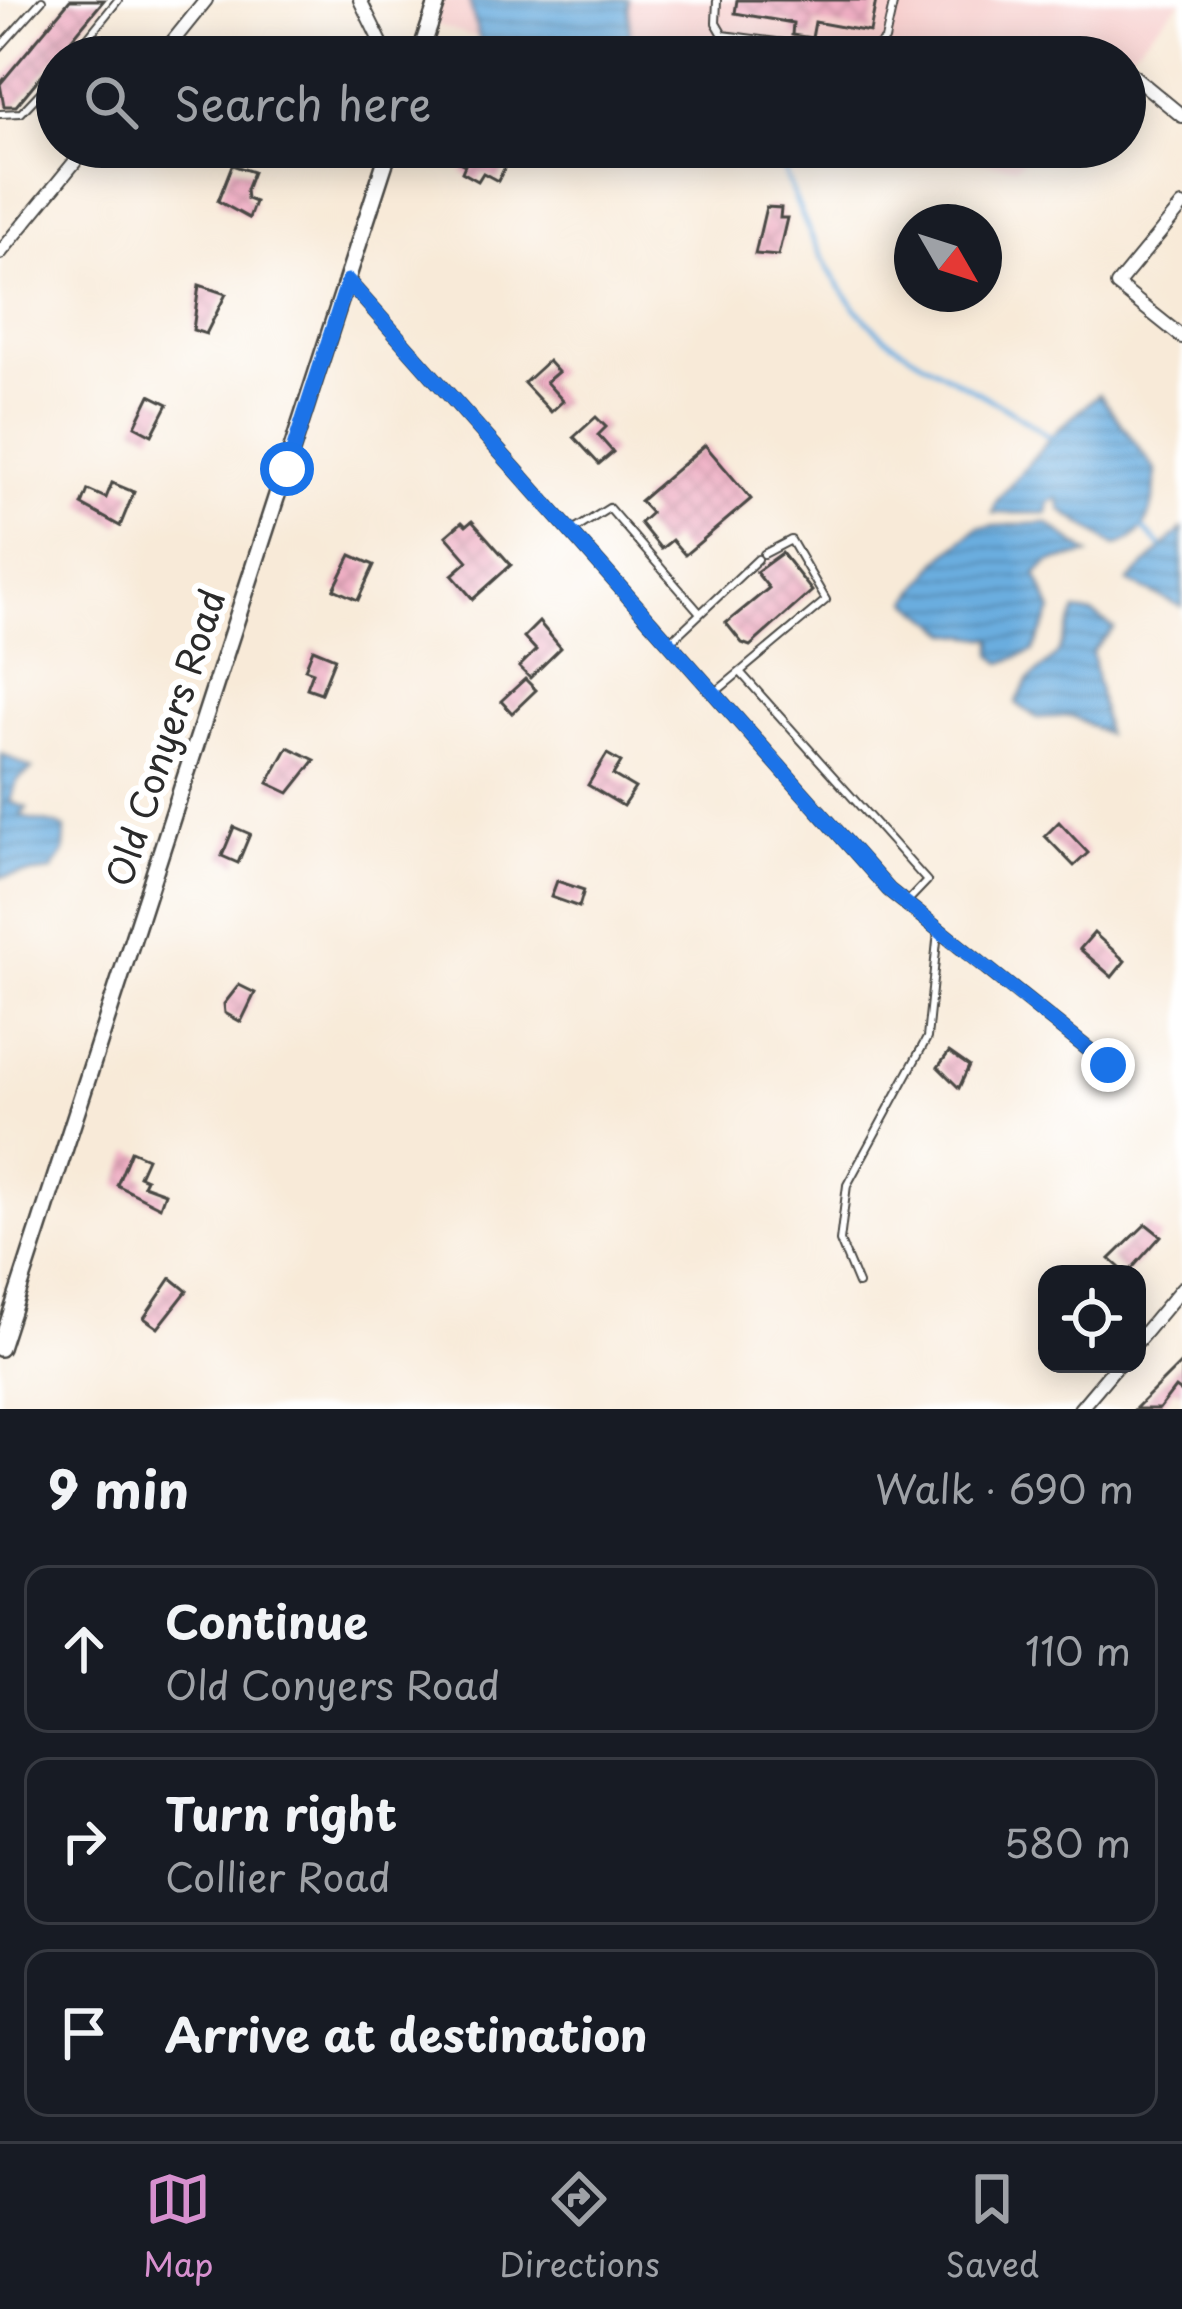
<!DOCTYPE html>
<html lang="en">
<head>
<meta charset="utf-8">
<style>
	body { margin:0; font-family:"Playpen Sans",sans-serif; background:#20242c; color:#f1f3f6 }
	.controls { position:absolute; right:36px; bottom:36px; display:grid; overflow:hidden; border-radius:24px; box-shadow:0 6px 30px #0003 }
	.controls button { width:108px; height:108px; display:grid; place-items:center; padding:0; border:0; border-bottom:3px solid #363941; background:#171b24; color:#f1f3f6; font:60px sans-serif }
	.compass { position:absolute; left:894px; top:204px; width:108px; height:108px; border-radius:50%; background:#171b24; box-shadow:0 6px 30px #0003; rotate:129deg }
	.stop { position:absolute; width:36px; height:36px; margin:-27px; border:9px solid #1a73e8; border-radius:50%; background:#fff }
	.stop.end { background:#1a73e8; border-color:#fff; box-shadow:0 3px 12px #0008 }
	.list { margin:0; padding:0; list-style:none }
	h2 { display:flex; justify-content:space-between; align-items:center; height:156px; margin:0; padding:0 48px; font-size:51px }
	h2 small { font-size:39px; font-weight:400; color:#9ea1a6 }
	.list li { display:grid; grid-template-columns:78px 1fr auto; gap:36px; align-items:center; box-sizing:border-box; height:168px; margin:0 24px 24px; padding:0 24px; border:3px solid #363941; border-radius:24px }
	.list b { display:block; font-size:45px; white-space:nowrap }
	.list p { margin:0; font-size:39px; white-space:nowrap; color:#9ea1a6 }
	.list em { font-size:39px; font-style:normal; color:#9ea1a6 }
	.icon { flex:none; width:66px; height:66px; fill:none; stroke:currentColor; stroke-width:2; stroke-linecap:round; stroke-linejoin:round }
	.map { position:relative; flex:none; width:1182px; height:1409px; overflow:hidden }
	.search { position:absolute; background:#171b24; box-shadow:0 6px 30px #0003; left:36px; right:36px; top:36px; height:132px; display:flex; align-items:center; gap:30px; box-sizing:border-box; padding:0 42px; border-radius:66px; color:#9ea1a6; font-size:45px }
	.sheet { height:732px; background:#171b24 }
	nav { display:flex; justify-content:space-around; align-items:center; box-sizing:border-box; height:168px; border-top:3px solid #363941; background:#171b24; font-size:33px; color:#9ea1a6 }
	nav a { display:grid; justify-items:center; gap:6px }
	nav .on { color:#d690ce }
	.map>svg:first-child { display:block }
</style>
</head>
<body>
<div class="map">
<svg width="1182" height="1409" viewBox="0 0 1182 1409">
	<defs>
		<pattern id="water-rules" width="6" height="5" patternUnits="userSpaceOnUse" patternTransform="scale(3)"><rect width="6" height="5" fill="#6baddf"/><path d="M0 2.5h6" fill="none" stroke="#588db5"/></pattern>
		<pattern id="building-cross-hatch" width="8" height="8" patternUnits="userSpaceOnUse" patternTransform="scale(3)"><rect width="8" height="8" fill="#eeadc2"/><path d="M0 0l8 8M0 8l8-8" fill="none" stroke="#cc95a7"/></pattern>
	</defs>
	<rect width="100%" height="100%" fill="#fff"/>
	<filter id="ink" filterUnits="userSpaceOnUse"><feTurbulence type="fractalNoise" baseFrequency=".00833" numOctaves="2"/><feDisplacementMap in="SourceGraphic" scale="24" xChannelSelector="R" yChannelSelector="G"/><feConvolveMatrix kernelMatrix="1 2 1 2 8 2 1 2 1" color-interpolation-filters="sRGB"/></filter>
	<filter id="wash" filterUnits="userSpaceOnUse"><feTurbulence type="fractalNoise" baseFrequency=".004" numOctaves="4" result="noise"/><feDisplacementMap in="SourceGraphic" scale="48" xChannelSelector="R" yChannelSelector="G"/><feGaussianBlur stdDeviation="2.7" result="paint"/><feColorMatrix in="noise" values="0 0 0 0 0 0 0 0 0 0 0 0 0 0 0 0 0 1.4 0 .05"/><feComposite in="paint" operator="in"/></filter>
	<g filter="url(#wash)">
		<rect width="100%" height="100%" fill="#f8ead8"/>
		<g fill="#f7d0cf">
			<polygon points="435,0 1182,0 1125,59 539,57 427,22"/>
			<polygon points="886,147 1036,147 1016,167"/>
		</g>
		<g fill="url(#water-rules)" stroke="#4b6c85" stroke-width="3">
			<polygon points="469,0 628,0 631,54 484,57"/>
			<path d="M1099,394L1156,471C1154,503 1152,536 1115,546L1061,510L1058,498L1049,502L1047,513H993L996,502L1053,434Z"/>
			<polygon points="1047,523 1089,554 1050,562 1036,574 1052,611 1033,651 1002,663 993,656 993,639 950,633 909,601 939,560 978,527"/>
			<polygon points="1182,529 1182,607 1128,582"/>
			<polygon points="1076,611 1093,614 1114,628 1092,652 1106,734 1072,716 1037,718 1016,703 1028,681 1057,655"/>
			<path d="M2,754L32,769L17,781L10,802L27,808L21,815C35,825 50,819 65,829L64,852L51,871L0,877Z"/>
		</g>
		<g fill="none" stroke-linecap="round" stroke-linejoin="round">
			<g stroke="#6baddf" stroke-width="4.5">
				<path d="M775,147C801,215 830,298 892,342C942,377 1002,400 1050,438"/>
				<polyline points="1143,529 1161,546"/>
			</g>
		</g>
		<g id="blocks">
			<g fill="url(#building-cross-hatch)">
				<polygon points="70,0 104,0 16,106 4,106 0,84"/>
				<polygon points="737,0 876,0 870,32 815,22 812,38 792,35 793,23 735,13"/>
				<polygon points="467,147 493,147 491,152 508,161 498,181 483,173 478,181 462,172 465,165 459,162"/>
				<polygon points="232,165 253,172 246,190 247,199 255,202 249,218 218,201"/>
				<polygon points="766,207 781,208 780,218 787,218 778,256 755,254"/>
				<polygon points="199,285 226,294 206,334 193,330"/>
				<polygon points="548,361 558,372 546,382 563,401 551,412 524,383"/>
				<polygon points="150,395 168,404 152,435 135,426"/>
				<polygon points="596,417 606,427 598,435 613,452 599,464 574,437"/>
				<polygon points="705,445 751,499 685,555 672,540 661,549 640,523 651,513 640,501"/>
				<polygon points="112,483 134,492 120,526 82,505 88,490 106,498"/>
				<polygon points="472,521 511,565 473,599 452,575 468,561 446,536 462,522 466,526"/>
				<polygon points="782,553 812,591 750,646 742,643 726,623 769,588 756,572"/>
				<polygon points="351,555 374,565 358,600 334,589"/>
				<polygon points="539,622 561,648 530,678 519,667 536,650 524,637"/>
				<polygon points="313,649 335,658 321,693 307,688 313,672 305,669"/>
				<polygon points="525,679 536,690 512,713 501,701"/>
				<polygon points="288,747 315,760 289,793 268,783"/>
				<polygon points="607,754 621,762 613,775 635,788 623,806 588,785"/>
				<polygon points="1059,822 1088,853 1074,866 1045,836"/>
				<polygon points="234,827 250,834 238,863 222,856"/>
				<polygon points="557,881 584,890 579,907 551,897"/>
				<polygon points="1094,933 1125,961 1112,977 1080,949"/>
				<polygon points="239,985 255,993 241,1022 225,1013 224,1004"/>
				<polygon points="949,1052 969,1066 959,1088 938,1067"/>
				<polygon points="131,1151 147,1158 139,1176 146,1179 143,1185 165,1193 160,1207 117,1185"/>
				<polygon points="1146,1224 1161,1236 1127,1274 1110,1259"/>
				<polygon points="171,1278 187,1291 158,1328 144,1318"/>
				<polygon points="1182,1362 1182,1393 1175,1388 1159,1409 1135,1409"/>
			</g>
		</g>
	</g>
	<g filter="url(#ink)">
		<use href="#blocks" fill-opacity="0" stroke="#4a4845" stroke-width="3"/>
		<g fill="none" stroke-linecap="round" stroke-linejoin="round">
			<g stroke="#4a4845" stroke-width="10">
				<g id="service">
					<polyline points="717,0 716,23 723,35 868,54 885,40 894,0"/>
					<polyline points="0,47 42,0"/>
					<polyline points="72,57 118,0"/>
					<polyline points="0,114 21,113 57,75"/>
					<polyline points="571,532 609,508 700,613"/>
					<polyline points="669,643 758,559"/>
					<polyline points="741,673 927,881 907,902"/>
					<polyline points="717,691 826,600 791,540 764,554"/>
					<polyline points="858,1284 840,1241 847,1185 927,1038 938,931"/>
				</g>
			</g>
			<g stroke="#4a4845" stroke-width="16">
				<g id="minor">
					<polyline points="360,0 388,57"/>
					<polyline points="160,57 206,0"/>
					<polyline points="1125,69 1182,116"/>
					<polyline points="1182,206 1117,285 1182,337"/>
					<polyline points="0,253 87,147"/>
					<polyline points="348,281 889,890 1108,1065"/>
					<polyline points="1137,1342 1182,1288"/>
					<polyline points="1080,1409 1118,1364"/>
				</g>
			</g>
			<g stroke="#4a4845" stroke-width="20">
				<g id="tertiary">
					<polyline points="419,57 438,0"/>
					<polyline points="0,1348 390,147"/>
				</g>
			</g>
			<use href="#service" stroke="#fff" stroke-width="6"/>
			<use href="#minor" stroke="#fff" stroke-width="12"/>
			<use href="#tertiary" stroke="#fff" stroke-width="15"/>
		</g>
	</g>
	<g fill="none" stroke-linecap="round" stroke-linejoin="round" filter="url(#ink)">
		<polyline stroke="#1a73e8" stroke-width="15" points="287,469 348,281 889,890 1108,1065"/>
	</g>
	<g text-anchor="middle" stroke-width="12" stroke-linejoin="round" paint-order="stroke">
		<g font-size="36" fill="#2b2b2b" stroke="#fff">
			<text transform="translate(166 738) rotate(-72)" y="13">Old Conyers Road</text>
		</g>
	</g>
</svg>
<div class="controls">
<button><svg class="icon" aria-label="locate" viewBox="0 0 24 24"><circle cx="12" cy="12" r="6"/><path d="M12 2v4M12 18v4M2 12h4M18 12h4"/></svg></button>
</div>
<svg class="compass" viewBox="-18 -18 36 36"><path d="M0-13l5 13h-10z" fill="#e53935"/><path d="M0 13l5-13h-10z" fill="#9ea1a6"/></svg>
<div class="stop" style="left:287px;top:469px"></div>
<div class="stop end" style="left:1108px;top:1065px"></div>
<div class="search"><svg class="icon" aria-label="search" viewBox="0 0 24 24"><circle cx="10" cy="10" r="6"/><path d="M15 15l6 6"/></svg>Search here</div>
</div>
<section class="sheet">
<h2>9 min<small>Walk · 690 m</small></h2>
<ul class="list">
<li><svg class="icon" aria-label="ahead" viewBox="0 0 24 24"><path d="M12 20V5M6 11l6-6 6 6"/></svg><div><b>Continue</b><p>Old Conyers Road</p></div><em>110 m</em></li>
<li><svg class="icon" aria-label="right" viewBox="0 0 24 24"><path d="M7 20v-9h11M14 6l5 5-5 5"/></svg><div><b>Turn right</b><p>Collier Road</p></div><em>580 m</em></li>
<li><svg class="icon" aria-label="arrive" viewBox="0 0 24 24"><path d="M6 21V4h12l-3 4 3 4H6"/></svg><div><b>Arrive at destination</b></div></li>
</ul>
</section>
<nav>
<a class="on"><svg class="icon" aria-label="map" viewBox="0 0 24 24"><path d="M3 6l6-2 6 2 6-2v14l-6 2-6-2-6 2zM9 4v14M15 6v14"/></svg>Map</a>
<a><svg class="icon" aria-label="directions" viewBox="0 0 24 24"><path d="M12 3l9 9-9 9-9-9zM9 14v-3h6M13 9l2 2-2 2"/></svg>Directions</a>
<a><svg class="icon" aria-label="saved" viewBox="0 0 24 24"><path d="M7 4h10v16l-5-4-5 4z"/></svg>Saved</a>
</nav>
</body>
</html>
